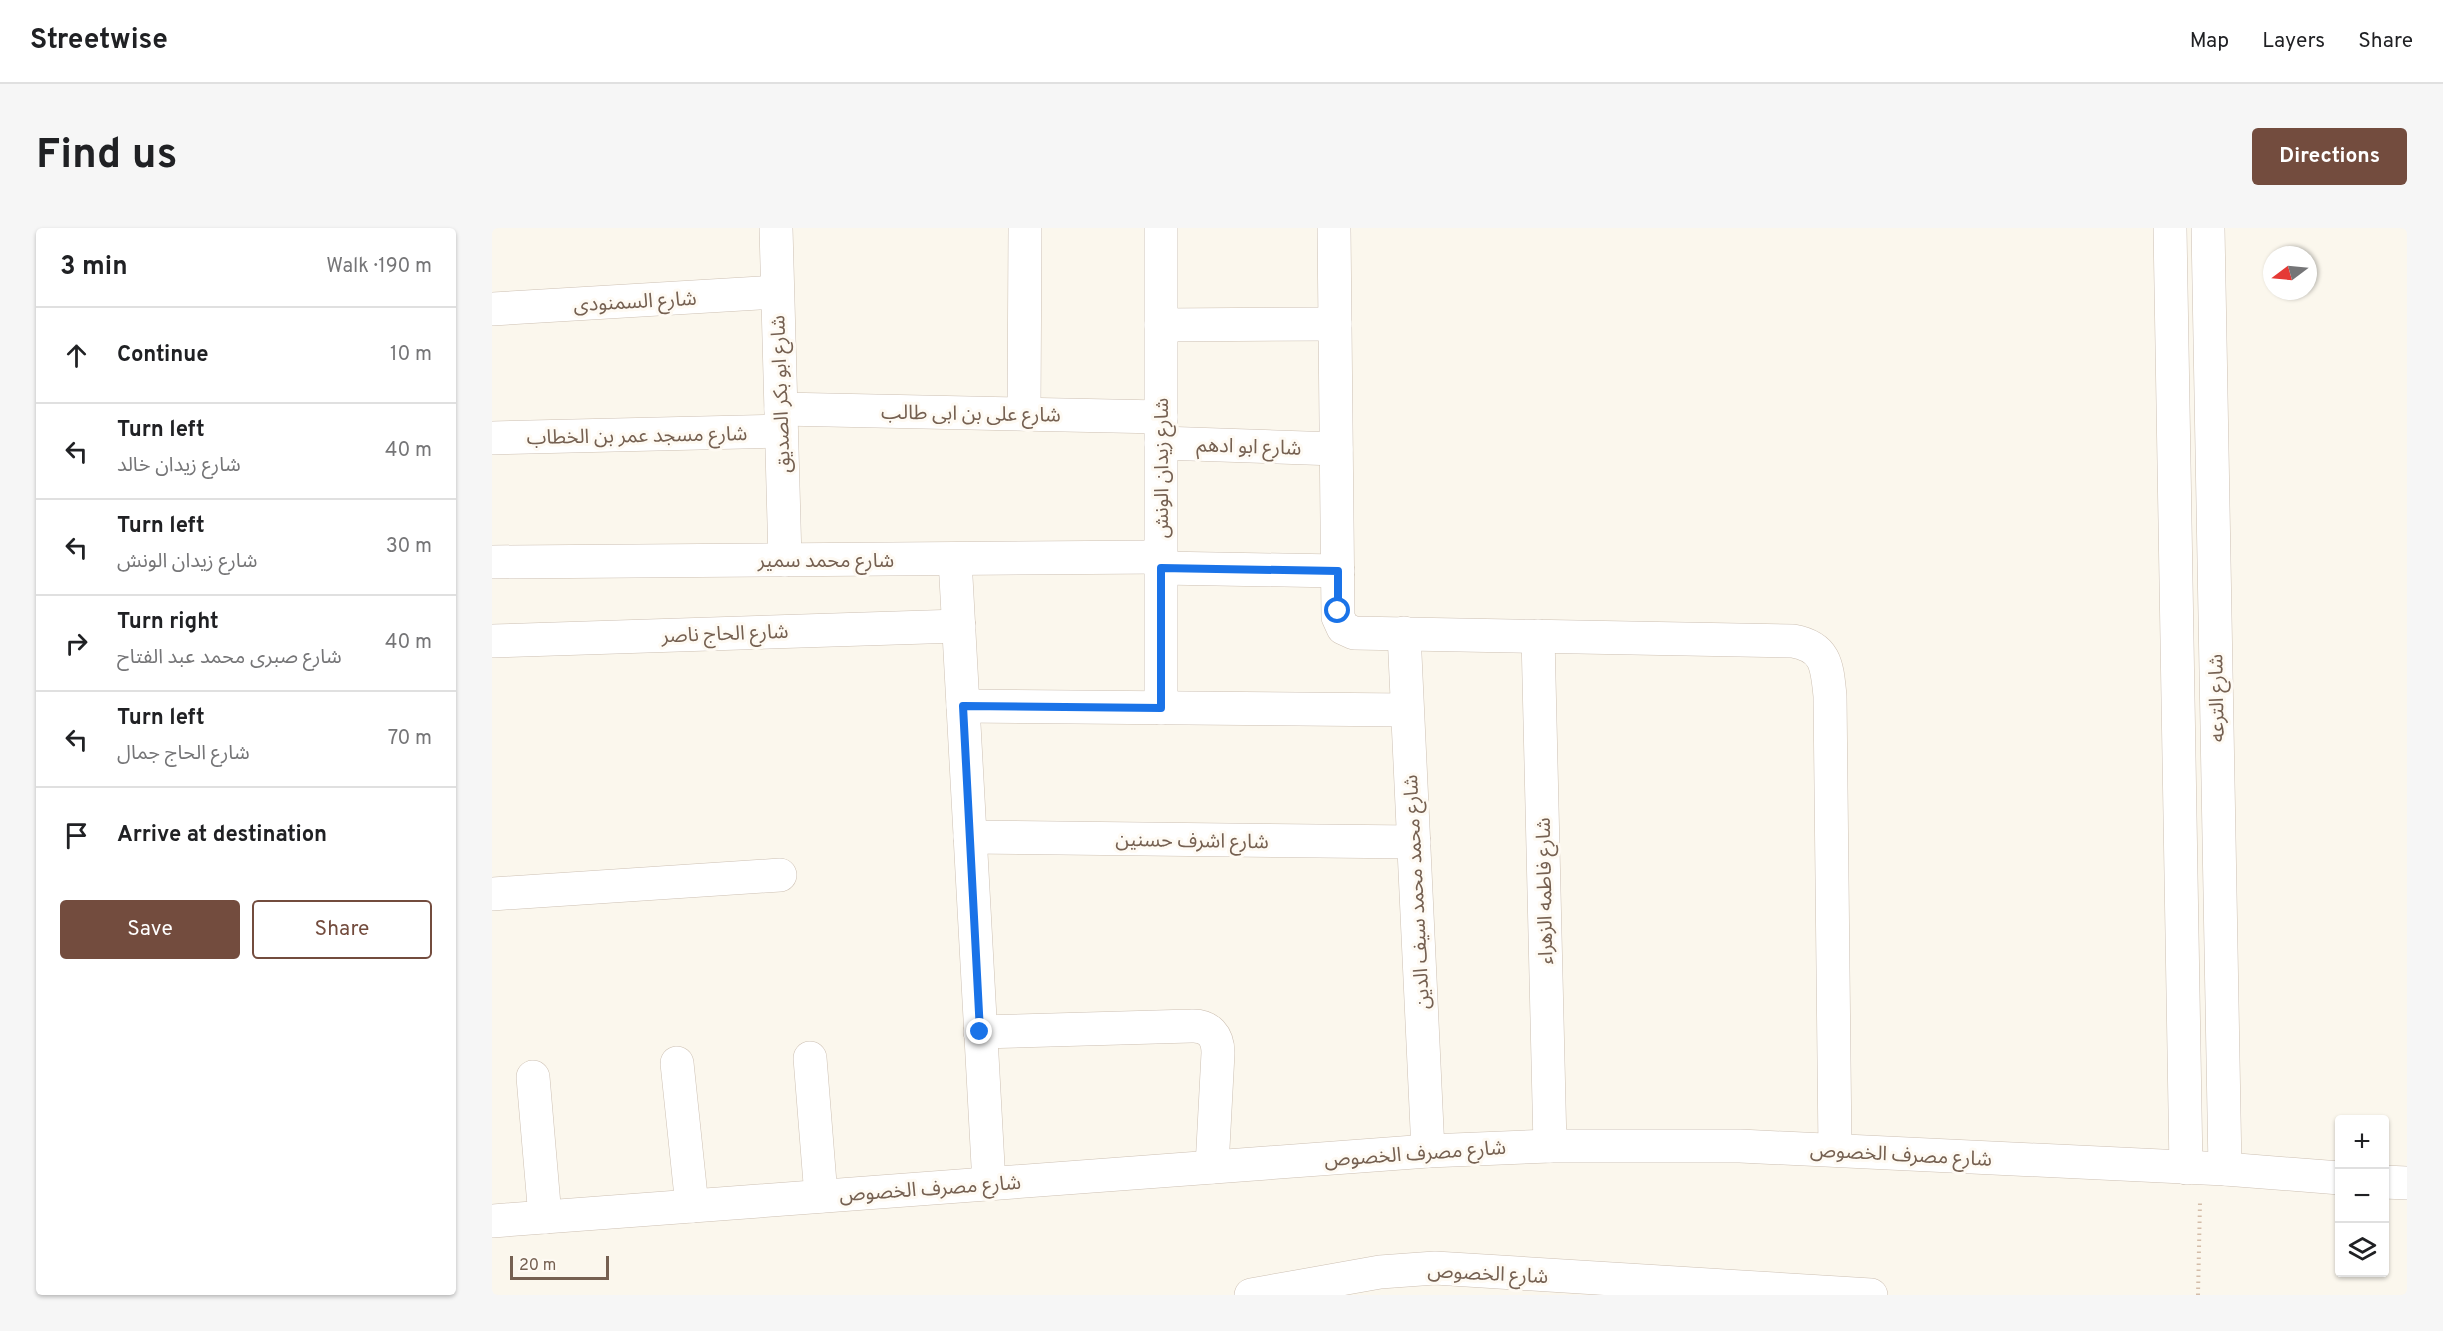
<!DOCTYPE html>
<html lang="en">
<head>
<meta charset="utf-8">
<style>
	body { margin:0; font-family:Overpass,"Noto Sans Arabic",sans-serif; background:#f6f6f6; color:#202124 }
	.controls { position:absolute; right:18px; bottom:18px; display:grid; overflow:hidden; border-radius:6px; box-shadow:0 2px 4px #0004 }
	.controls button { width:54px; height:54px; display:grid; place-items:center; padding:0; border:0; border-bottom:2px solid #e0e0e0; background:#fff; color:#202124; font:30px sans-serif }
	.compass { position:absolute; left:1771px; top:18px; width:54px; height:54px; border-radius:50%; background:#fff; box-shadow:0 2px 4px #0004; rotate:254deg }
	.scale { position:absolute; left:18px; bottom:15px; width:99px; box-sizing:border-box; padding-left:6px; border:3px solid #756051; border-top:0; font-size:16px; line-height:21px; white-space:nowrap; color:#756051; -webkit-text-stroke:4px #fefaf3; paint-order:stroke }
	.stop { position:absolute; width:18px; height:18px; margin:-14px; border:4px solid #1a73e8; border-radius:50%; background:#fff }
	.stop.end { background:#1a73e8; border-color:#fff; box-shadow:0 2px 6px #0008 }
	.list { margin:0; padding:0; list-style:none }
	h2 { display:flex; justify-content:space-between; align-items:center; height:78px; margin:0; padding:0 24px; font-size:26px }
	h2 small { font-size:20px; font-weight:400; color:#757577 }
	.list li { display:grid; grid-template-columns:39px 1fr auto; gap:18px; align-items:center; box-sizing:border-box; height:96px; padding:0 24px; border-top:2px solid #e0e0e0 }
	.list b { display:block; font-size:22px; white-space:nowrap }
	.list p { margin:0; font-size:20px; white-space:nowrap; color:#757577 }
	.list em { font-size:20px; font-style:normal; color:#757577 }
	.actions { display:flex; gap:12px; padding:18px 24px }
	.actions a { flex:1; padding:14px 0; border:2px solid #734c3e; border-radius:6px; text-align:center; font-size:21px; color:#734c3e }
	.actions .main { background:#734c3e; color:#fff }
	.icon { flex:none; width:33px; height:33px; fill:none; stroke:currentColor; stroke-width:2; stroke-linecap:round; stroke-linejoin:round }
	.map { position:relative; flex:none; width:1915px; height:1067px; overflow:hidden; border-radius:6px }
	header { display:flex; align-items:center; gap:36px; box-sizing:border-box; height:84px; padding:0 30px; background:#fff; border-bottom:2px solid #e0e0e0 }
	header strong { font-size:28px }
	nav { display:flex; gap:33px; margin-inline-start:auto; font-size:21px }
	.intro { display:flex; align-items:center; justify-content:space-between; box-sizing:border-box; height:144px; padding:0 36px }
	h1 { margin:0; font-size:42px }
	.button { padding:15px 27px; border-radius:6px; background:#734c3e; color:#fff; font-size:21px; font-weight:700 }
	main { display:flex; gap:36px; padding:0 36px }
	aside { flex:1; background:#fff; border-radius:6px; box-shadow:0 2px 4px #0004 }
	.map>svg:first-child { display:block }
</style>
</head>
<body>
<header>
<strong>Streetwise</strong>
<nav><a>Map</a><a>Layers</a><a>Share</a></nav>
</header>
<div class="intro"><h1>Find us</h1><a class="button">Directions</a></div>
<main>
<aside>
<h2>3 min<small>Walk · 190 m</small></h2>
<ul class="list">
<li><svg class="icon" aria-label="ahead" viewBox="0 0 24 24"><path d="M12 20V5M6 11l6-6 6 6"/></svg><div><b>Continue</b></div><em>10 m</em></li>
<li><svg class="icon" aria-label="left" viewBox="0 0 24 24"><path d="M17 20v-9H6M10 6l-5 5 5 5"/></svg><div><b>Turn left</b><p>شارع زيدان خالد</p></div><em>40 m</em></li>
<li><svg class="icon" aria-label="left" viewBox="0 0 24 24"><path d="M17 20v-9H6M10 6l-5 5 5 5"/></svg><div><b>Turn left</b><p>شارع زيدان الونش</p></div><em>30 m</em></li>
<li><svg class="icon" aria-label="right" viewBox="0 0 24 24"><path d="M7 20v-9h11M14 6l5 5-5 5"/></svg><div><b>Turn right</b><p>شارع صبرى محمد عبد الفتاح</p></div><em>40 m</em></li>
<li><svg class="icon" aria-label="left" viewBox="0 0 24 24"><path d="M17 20v-9H6M10 6l-5 5 5 5"/></svg><div><b>Turn left</b><p>شارع الحاج جمال</p></div><em>70 m</em></li>
<li><svg class="icon" aria-label="arrive" viewBox="0 0 24 24"><path d="M6 21V4h12l-3 4 3 4H6"/></svg><div><b>Arrive at destination</b></div></li>
</ul>
<div class="actions"><a class="main">Save</a><a>Share</a></div>
</aside>
<div class="map">
<svg width="1915" height="1067" viewBox="0 0 1915 1067">
	<rect width="100%" height="100%" fill="#fbf7ed"/>
	<g fill="none" stroke-linecap="round" stroke-linejoin="round">
		<g stroke="#cdc0b3" stroke-width="34">
			<g id="minor">
				<polyline points="284,0 293,332"/>
				<path d="M842,0L846,389L851,400L862,405L1301,413C1335,419 1335,439 1338,468L1343,922"/>
				<polyline points="1678,0 1694,940"/>
				<polyline points="1716,0 1733,941"/>
				<polyline points="0,81 285,64"/>
				<polyline points="669,97 843,96"/>
				<polyline points="289,181 669,189"/>
				<polyline points="532,186 533,0"/>
				<polyline points="0,210 289,203"/>
				<polyline points="669,215 844,221"/>
				<polyline points="463,331 497,956"/>
				<polyline points="0,334 669,329"/>
				<polyline points="669,340 846,343"/>
				<polyline points="912,405 936,923"/>
				<polyline points="1046,408 1058,918"/>
				<polyline points="0,413 467,398"/>
				<polyline points="471,478 915,482"/>
				<polyline points="669,480 669,0"/>
				<polyline points="478,609 922,614"/>
				<polyline points="0,666 288,647"/>
				<path d="M488,804L699,798C717,797 726,808 726,825L720,939"/>
				<polyline points="318,830 329,968"/>
				<polyline points="185,835 200,978"/>
				<polyline points="41,849 53,989"/>
				<polyline points="1892,954 1915,955"/>
				<polyline points="0,993 936,923 1058,918 1248,918 1733,941 1848,950"/>
				<polyline points="759,1067 888,1044 943,1040 1379,1067"/>
			</g>
		</g>
		<polyline stroke="#d4bda9" stroke-width="4" stroke-dasharray="1.5 4.5" stroke-linecap="butt" points="1706,1067 1708,974"/>
		<use href="#minor" stroke="#fff" stroke-width="33"/>
	</g>
	<g fill="none" stroke-linecap="round" stroke-linejoin="round">
		<polyline stroke="#1a73e8" stroke-width="8" points="488,804 471,478 669,480 669,340 846,343 846,383"/>
	</g>
	<g text-anchor="middle" stroke-width="6" stroke-linejoin="round" paint-order="stroke">
		<g font-size="20" fill="#756051" stroke="#fefaf3">
			<text transform="translate(143 73) rotate(-3)" y="7">شارع السمنودى</text>
			<text transform="translate(288 166) rotate(-92)" y="7">شارع ابو بكر الصديق</text>
			<text transform="translate(479 185) rotate(1)" y="7">شارع على بن ابى طالب</text>
			<text transform="translate(145 207) rotate(-1)" y="7">شارع مسجد عمر بن الخطاب</text>
			<text transform="translate(757 218) rotate(2)" y="7">شارع ابو ادهم</text>
			<text transform="translate(669 240) rotate(-90)" y="7">شارع زيدان الونش</text>
			<text x="334" y="339">شارع محمد سمير</text>
			<text transform="translate(233 405) rotate(-2)" y="7">شارع الحاج ناصر</text>
			<text transform="translate(1724 470) rotate(-91)" y="7">شارع الترعه</text>
			<text transform="translate(700 612) rotate(1)" y="7">شارع اشرف حسنين</text>
			<text transform="translate(1052 663) rotate(-91)" y="7">شارع فاطمه الزهراء</text>
			<text transform="translate(924 664) rotate(-93)" y="7">شارع محمد محمد سيف الدين</text>
			<text transform="translate(923 925) rotate(-4)" y="7">شارع مصرف الخصوص</text>
			<text transform="translate(1409 926) rotate(3)" y="7">شارع مصرف الخصوص</text>
			<text transform="translate(438 960) rotate(-4)" y="7">شارع مصرف الخصوص</text>
			<text transform="translate(996 1045) rotate(3)" y="7">شارع الخصوص</text>
		</g>
	</g>
</svg>
<div class="controls">
<button>+</button>
<button>−</button>
<button><svg class="icon" aria-label="layers" viewBox="0 0 24 24"><path d="M12 4l9 5-9 5-9-5zM3 14l9 5 9-5"/></svg></button>
</div>
<svg class="compass" viewBox="-18 -18 36 36"><path d="M0-13l5 13h-10z" fill="#e53935"/><path d="M0 13l5-13h-10z" fill="#757577"/></svg>
<div class="scale">20 m</div>
<div class="stop" style="left:846px;top:383px"></div>
<div class="stop end" style="left:488px;top:804px"></div>
</div>
</main>
</body>
</html>
